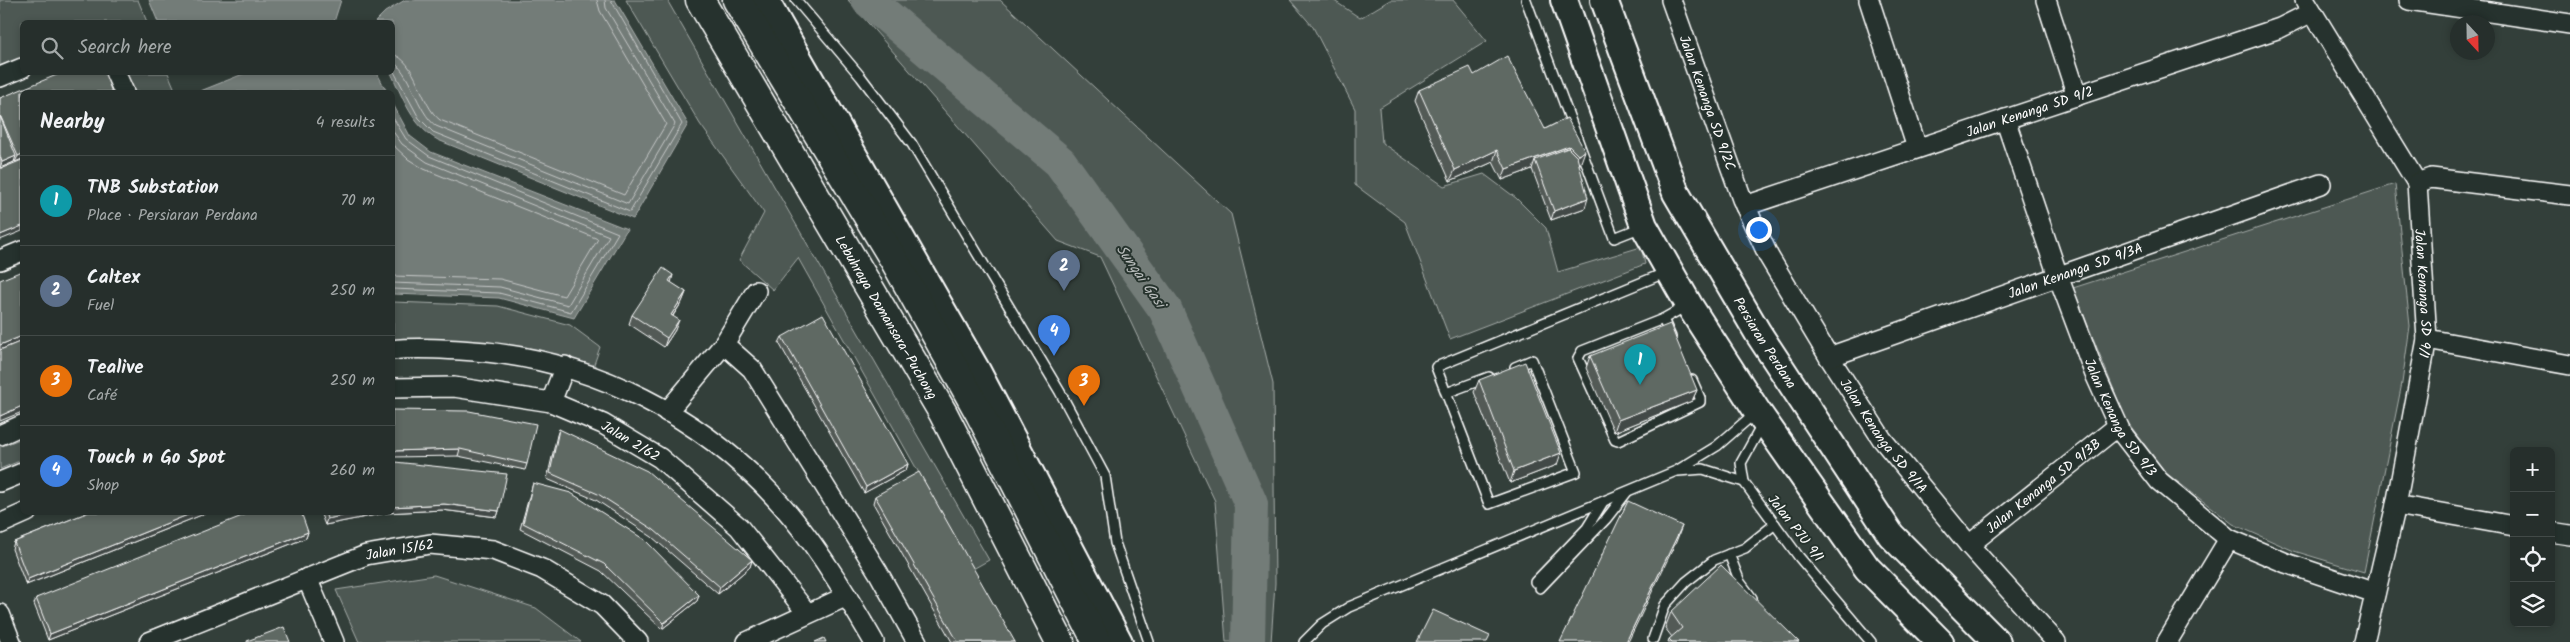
<!DOCTYPE html>
<html lang="en">
<head>
<meta charset="utf-8">
<style>
	body { margin:0; font-family:Kalam,sans-serif; background:#323b38; color:#f1f3f6 }
	.controls { position:absolute; right:15px; bottom:15px; display:grid; overflow:hidden; border-radius:8px; box-shadow:0 2px 8px #0003 }
	.controls button { width:45px; height:45px; display:grid; place-items:center; padding:0; border:0; border-bottom:1px solid #424a48; background:#262f2c; color:#f1f3f6; font:25px sans-serif }
	.compass { position:absolute; left:2450px; top:15px; width:45px; height:45px; border-radius:50%; background:#262f2c; box-shadow:0 2px 8px #0003; rotate:158deg }
	.you { position:absolute; left:1758px; top:229px; width:18px; height:18px; margin:-12px; border:4px solid #fff; border-radius:50%; background:#1a73e8; box-shadow:0 0 0 8px #1a73e833 }
	.badge { display:grid; place-items:center; width:32px; height:32px; border-radius:50%; background:#ff9aa2; color:#fff; font-size:16px; font-weight:700 }
	.pin { position:absolute; translate:-50% -41px; filter:drop-shadow(0 1px 2px #0008) }
	.pin::after { content:''; position:absolute; top:26px; width:18px; height:15px; background:inherit; clip-path:polygon(0 0,100% 0,50% 100%) }
	.list { margin:0; padding:0; list-style:none }
	h2 { display:flex; justify-content:space-between; align-items:center; height:65px; margin:0; padding:0 20px; font-size:21px }
	h2 small { font-size:16px; font-weight:400; color:#a4a9a9 }
	.list li { display:grid; grid-template-columns:32px 1fr auto; gap:15px; align-items:center; box-sizing:border-box; height:90px; padding:0 20px; border-top:1px solid #424a48 }
	.list b { display:block; font-size:19px; white-space:nowrap }
	.list p { margin:0; font-size:16px; white-space:nowrap; color:#a4a9a9 }
	.list em { font-size:16px; font-style:normal; color:#a4a9a9 }
	.icon { flex:none; width:28px; height:28px; fill:none; stroke:currentColor; stroke-width:2; stroke-linecap:round; stroke-linejoin:round }
	.map { position:relative; flex:none; width:2570px; height:642px; overflow:hidden }
	.search { position:absolute; background:#262f2c; box-shadow:0 2px 8px #0003; left:20px; top:20px; width:375px; height:55px; display:flex; align-items:center; gap:12px; box-sizing:border-box; padding:0 18px; border-radius:8px; color:#a4a9a9; font-size:19px }
	.panel { position:absolute; background:#262f2c; box-shadow:0 2px 8px #0003; left:20px; top:90px; width:375px; height:425px; border-radius:8px }
	.map>svg:first-child { display:block }
</style>
</head>
<body>
<div class="map">
<svg width="2570" height="642" viewBox="0 0 2570 642">
	<rect width="100%" height="100%" fill="#333f3a"/>
	<filter id="ink" filterUnits="userSpaceOnUse"><feTurbulence type="fractalNoise" baseFrequency=".02" numOctaves="2"/><feDisplacementMap in="SourceGraphic" scale="10" xChannelSelector="R" yChannelSelector="G"/><feConvolveMatrix kernelMatrix="1 2 1 2 8 2 1 2 1" color-interpolation-filters="sRGB"/></filter>
	<g filter="url(#ink)">
		<g fill="#4d5853" stroke="#a6aca9">
			<polygon points="0,0 138,0 147,22 22,22 22,68 0,77"/>
			<polygon points="626,0 667,0 989,560 973,569 798,258 773,290 739,260 764,213 700,124"/>
			<polygon points="848,0 1000,0 1231,214 1273,384 1275,583 1271,642 1226,642 1215,501 1100,257 1058,241"/>
			<polygon points="1290,0 1333,0 1360,18 1390,0 1453,0 1487,41 1379,108 1382,143 1444,186 1484,174 1516,198 1546,228 1558,272 1641,247 1645,264 1450,339 1405,222 1355,185 1355,109 1313,27"/>
			<polygon points="120,73 168,73 176,92 128,92"/>
			<polygon points="2395,184 2410,326 2402,383 2364,572 2294,551 2233,524 2166,473 2126,420 2073,288"/>
			<polygon points="393,302 498,306 570,325 600,347 591,373 393,347"/>
			<polygon points="22,438 22,460 0,469 0,447"/>
			<polygon points="434,575 536,608 581,642 359,642 336,590"/>
		</g>
		<g fill="#737b78" stroke="#abb0ae">
			<polygon points="149,0 341,0 334,22 158,22"/>
			<path d="M405,0H615L688,124L633,219L438,140C412,126 403,98 391,73L392,72V22H375L385,12Z"/>
			<polygon points="248,72 377,73 387,92 198,92"/>
			<polygon points="393,104 410,136 431,152 627,229 574,318 499,298 393,294"/>
		</g>
		<g fill="none" stroke-linecap="round" stroke-linejoin="round">
			<g stroke="#c7cac9" stroke-width="1">
				<path d="M392,54C417,60 420,105 440,120L624,195L666,124L600,11L597,0"/>
				<path d="M392,62C409,68 417,112 436,126L628,204L675,124L606,8L605,0"/>
				<polyline points="392,68 419,118 433,132 630,212 682,124 611,0"/>
				<polyline points="392,116 406,139 429,156 618,233 571,312 499,293 392,289"/>
				<polyline points="392,130 402,144 427,162 609,236 568,305 500,287 392,283"/>
				<polyline points="392,144 408,159 424,169 598,239 564,296 500,279 392,276"/>
			</g>
			<polyline stroke="#737b78" stroke-width="34" points="868,0 1060,162 1165,309 1251,504 1248,642"/>
			<g stroke="#fff" stroke-width="12">
				<g id="service">
					<polyline points="796,0 861,77 912,144 1060,392 1105,476 1115,543 1149,642"/>
					<polyline points="1526,0 1614,238 1642,227"/>
					<polyline points="1688,305 1663,319 1582,351 1578,358 1615,440 1618,441 1700,402 1700,398 1692,380"/>
					<polyline points="1663,319 1671,337"/>
					<polyline points="1515,367 1532,360 1576,472 1489,504 1436,367 1667,272"/>
					<polyline points="1446,393 1489,377"/>
					<polyline points="1762,425 1741,463 1744,482 1799,557 1871,642"/>
					<polyline points="1678,471 1703,469 1744,482"/>
					<polyline points="1729,554 1740,582 1752,598"/>
					<polyline points="1535,582 1587,528 1603,502"/>
					<polyline points="1540,588 1606,519 1627,492"/>
					<polyline points="1653,639 1665,605 1686,582 1714,560 1745,548 1775,524"/>
					<polyline points="1304,642 1322,624 1349,607 1676,471 1717,446 1755,413"/>
				</g>
			</g>
			<g stroke="#fff" stroke-width="22">
				<g id="minor">
					<path id="s1" d="M1671,0L1742,199L1769,257L1829,357L1882,439L1969,545L2056,642"/>
					<polyline points="1869,0 1917,148"/>
					<polyline points="2046,0 2077,96"/>
					<path id="s2" d="M2305,0L2417,183L2427,339L2396,505L2364,642"/>
					<polyline points="2409,0 2570,24"/>
					<polyline points="115,72 124,92"/>
					<polyline points="0,77 22,68"/>
					<path id="s3" d="M2005,119L2058,276L2094,372L2121,432L2159,481L2229,539L2286,563L2375,593"/>
					<polyline points="2417,183 2431,178 2570,195"/>
					<path id="s4" d="M1745,206L2280,28L2312,12"/>
					<polyline points="0,260 22,251"/>
					<polyline points="2427,339 2570,365"/>
					<polyline points="724,344 756,291"/>
					<path d="M392,350C415,347 438,349 460,350C589,356 709,417 791,516C823,555 849,599 874,642"/>
					<path id="s5" d="M1829,357L2321,184"/>
					<path id="s6" d="M392,388L454,387L551,402L603,424L660,458L739,527L807,613"/>
					<polyline points="551,402 565,366"/>
					<polyline points="667,412 724,344 752,369 878,572 917,642"/>
					<polyline points="0,435 22,425"/>
					<polyline points="0,482 22,473"/>
					<polyline points="2396,505 2514,526"/>
					<polyline points="0,524 27,512"/>
					<polyline points="2551,532 2570,535"/>
					<path id="s7" d="M1969,545L2118,426"/>
					<polyline points="307,578 334,642"/>
					<polyline points="0,614 11,642"/>
					<path id="s8" d="M149,642L366,555L430,544L493,550L542,569L602,605L638,642"/>
					<polyline points="747,642 847,596"/>
					<polyline points="2167,642 2229,539"/>
				</g>
			</g>
			<g stroke="#fff" stroke-width="30">
				<g id="secondary">
					<polyline points="765,0 977,371 1119,642"/>
					<polyline points="1564,0 1644,226 1689,305 1757,411 1867,568 1940,642"/>
					<path id="s9" d="M1604,0L1676,193L1758,333L1891,535L1997,642"/>
				</g>
			</g>
			<g stroke="#fff" stroke-width="31">
				<g id="motorway">
					<path id="s10" d="M700,0L943,413L1060,642"/>
					<polyline points="737,0 893,258 980,414 1097,642"/>
				</g>
			</g>
			<use href="#service" stroke="#26332d" stroke-width="9"/>
			<use href="#minor" stroke="#26332d" stroke-width="19"/>
			<use href="#secondary" stroke="#26332d" stroke-width="26"/>
			<use href="#motorway" stroke="#26332d" stroke-width="28"/>
		</g>
		<g fill="#525a56" stroke="#fff">
			<polygon points="1474,75 1545,129 1567,118 1581,162 1579,164 1585,208 1551,220 1532,169 1502,180 1493,162 1450,181 1415,101 1419,90"/>
			<polygon points="22,92 22,159 15,162 14,160 14,162 0,168 0,98"/>
			<polygon points="673,275 671,283 686,292 682,302 673,316 675,330 664,347 629,324 632,315"/>
			<polygon points="782,337 908,464 906,470 864,493 779,343"/>
			<polygon points="1590,356 1697,390 1692,401 1614,432 1586,368"/>
			<polygon points="1479,380 1557,465 1510,483 1474,392"/>
			<polygon points="392,410 527,464 525,470 458,456"/>
			<polygon points="559,429 752,560 750,567 718,594 652,537 596,500 547,479 557,435"/>
			<polygon points="392,462 499,511 497,517 442,510 386,513 325,525 320,512 392,512"/>
			<polygon points="533,483 699,595 697,601 662,629 601,571 520,529"/>
			<polygon points="875,496 1015,642 952,642 873,503"/>
			<polygon points="89,512 209,512 26,585 12,549 14,542"/>
			<polygon points="308,532 306,538 48,640 34,604 36,598"/>
			<polygon points="1671,612 1799,642 1668,642 1669,639 1672,637 1665,628"/>
		</g>
		<g fill="#424a46" stroke="#fff">
			<polygon points="1569,146 1565,158 1535,160 1532,169 1502,180 1506,169"/>
			<polygon points="1497,150 1493,162 1450,181 1455,170"/>
			<polygon points="1585,151 1581,162 1574,166 1578,155"/>
			<polygon points="22,154 22,159 15,162 18,156"/>
			<polygon points="16,156 14,162 0,168 2,162"/>
			<polygon points="1588,198 1585,208 1551,220 1554,211"/>
			<polygon points="22,226 22,231 0,240 0,235"/>
			<polygon points="686,292 682,302 667,324 671,315"/>
			<polygon points="679,320 675,330 664,347 667,338"/>
			<polygon points="22,336 22,341 0,350 0,345"/>
			<polygon points="1697,390 1692,401 1614,432 1618,420"/>
			<polygon points="22,406 22,412 0,421 0,416"/>
			<polygon points="460,449 458,456 392,457 392,451"/>
			<polygon points="1561,453 1557,465 1510,483 1514,471"/>
			<polygon points="908,464 906,470 864,493 866,487"/>
			<polygon points="444,504 499,511 497,517 442,510 386,513 325,525 327,519 360,512 392,512 392,507"/>
			<polygon points="195,512 209,512 26,585 28,579"/>
			<polygon points="1682,526 1676,542 1628,642 1626,642"/>
			<polygon points="308,532 306,538 48,640 50,634"/>
			<polygon points="752,560 750,567 718,594 720,587"/>
			<polygon points="699,595 697,601 662,629 664,623"/>
		</g>
		<g fill="#5f6964" stroke="#fff">
			<polygon points="1507,56 1545,129 1567,118 1585,151 1578,155 1569,146 1506,169 1497,150 1455,170 1419,90 1470,67 1474,75"/>
			<polygon points="64,72 104,72 112,92 22,92 22,154 18,156 0,115 0,98"/>
			<polygon points="0,116 16,156 2,162 0,156"/>
			<polygon points="1568,148 1577,157 1588,198 1554,211 1535,160"/>
			<polygon points="22,160 22,226 0,235 0,169"/>
			<polygon points="663,268 673,275 669,281 686,292 671,315 679,320 667,338 632,315"/>
			<polygon points="22,271 22,336 0,345 0,280"/>
			<polygon points="823,314 908,464 866,487 782,337"/>
			<polygon points="1670,324 1697,390 1618,420 1590,356"/>
			<polygon points="22,341 22,406 0,416 0,350"/>
			<polygon points="1525,362 1561,453 1514,471 1479,380"/>
			<polygon points="392,410 469,411 536,424 527,464 460,449 392,451"/>
			<polygon points="559,429 647,471 752,560 720,587 654,530 598,494 550,473"/>
			<polygon points="392,462 395,462 507,474 499,511 444,504 392,507"/>
			<polygon points="919,472 1015,642 958,642 875,496"/>
			<polygon points="533,483 571,493 645,540 699,595 664,623 604,564 523,523"/>
			<polygon points="1628,501 1682,526 1626,642 1560,642"/>
			<polygon points="89,512 195,512 28,579 14,542"/>
			<polygon points="252,512 301,512 308,532 50,634 36,598"/>
			<polygon points="325,512 360,512 327,519"/>
			<polygon points="1721,565 1799,642 1672,642 1669,639 1682,628 1671,612"/>
			<polygon points="1433,610 1490,636 1487,642 1417,642"/>
			<polygon points="284,627 290,642 247,642 247,641"/>
			<polygon points="824,638 826,642 815,642"/>
		</g>
	</g>
	<g text-anchor="middle" stroke-width="4" stroke-linejoin="round" paint-order="stroke">
		<g font-size="14" fill="#fff" stroke="#26332d">
			<text dy="5" stroke="none"><textPath href="#s1" startOffset="109">Jalan Kenanga SD 9/2C</textPath></text>
			<text dy="5" stroke="none"><textPath href="#s4" startOffset="300">Jalan Kenanga SD 9/2</textPath></text>
			<text dy="5" stroke="none"><textPath href="#s5" startOffset="261">Jalan Kenanga SD 9/3A</textPath></text>
			<text dy="5" stroke="none"><textPath href="#s2" startOffset="325">Jalan Kenanga SD 9/1</textPath></text>
			<text dy="5" stroke="none"><textPath href="#s10" startOffset="368">Lebuhraya Damansara–Puchong</textPath></text>
			<text dy="5" stroke="none"><textPath href="#s9" startOffset="380">Persiaran Perdana</textPath></text>
			<text dy="5" stroke="none"><textPath href="#s3" startOffset="321">Jalan Kenanga SD 9/3</textPath></text>
			<text dy="5" stroke="none"><textPath href="#s1" startOffset="488">Jalan Kenanga SD 9/1A</textPath></text>
			<text dy="5" stroke="none"><textPath href="#s6" startOffset="249">Jalan 2/62</textPath></text>
			<text dy="5" stroke="none"><textPath href="#s7" startOffset="95">Jalan Kenanga SD 9/3B</textPath></text>
			<text transform="translate(1796 528) rotate(52)" y="5">Jalan PJU 9/1</text>
			<text dy="5" stroke="none"><textPath href="#s8" startOffset="268">Jalan 15/62</textPath></text>
		</g>
		<g font-size="15" font-style="italic" fill="#b9bdbc" stroke="#26332d">
			<text transform="translate(1141 276) rotate(55)" y="5">Sungai Gasi</text>
		</g>
	</g>
</svg>
<div class="controls">
<button>+</button>
<button>−</button>
<button><svg class="icon" aria-label="locate" viewBox="0 0 24 24"><circle cx="12" cy="12" r="6"/><path d="M12 2v4M12 18v4M2 12h4M18 12h4"/></svg></button>
<button><svg class="icon" aria-label="layers" viewBox="0 0 24 24"><path d="M12 4l9 5-9 5-9-5zM3 14l9 5 9-5"/></svg></button>
</div>
<svg class="compass" viewBox="-18 -18 36 36"><path d="M0-13l5 13h-10z" fill="#e53935"/><path d="M0 13l5-13h-10z" fill="#a4a9a9"/></svg>
<div class="you"></div>
<div class="pin badge" style="left:1640px;top:385px;background:#0f9aa8">1</div>
<div class="pin badge" style="left:1064px;top:291px;background:#5c6f8a">2</div>
<div class="pin badge" style="left:1084px;top:406px;background:#e8710a">3</div>
<div class="pin badge" style="left:1054px;top:356px;background:#3f7fe0">4</div>
<div class="search"><svg class="icon" aria-label="search" viewBox="0 0 24 24"><circle cx="10" cy="10" r="6"/><path d="M15 15l6 6"/></svg>Search here</div>
<section class="panel">
<h2>Nearby<small>4 results</small></h2>
<ul class="list">
<li><span class="badge" style="background:#0f9aa8">1</span><div><b>TNB Substation</b><p>Place · Persiaran Perdana</p></div><em>70 m</em></li>
<li><span class="badge" style="background:#5c6f8a">2</span><div><b>Caltex</b><p>Fuel</p></div><em>250 m</em></li>
<li><span class="badge" style="background:#e8710a">3</span><div><b>Tealive</b><p>Café</p></div><em>250 m</em></li>
<li><span class="badge" style="background:#3f7fe0">4</span><div><b>Touch n Go Spot</b><p>Shop</p></div><em>260 m</em></li>
</ul>
</section>
</div>
</body>
</html>
